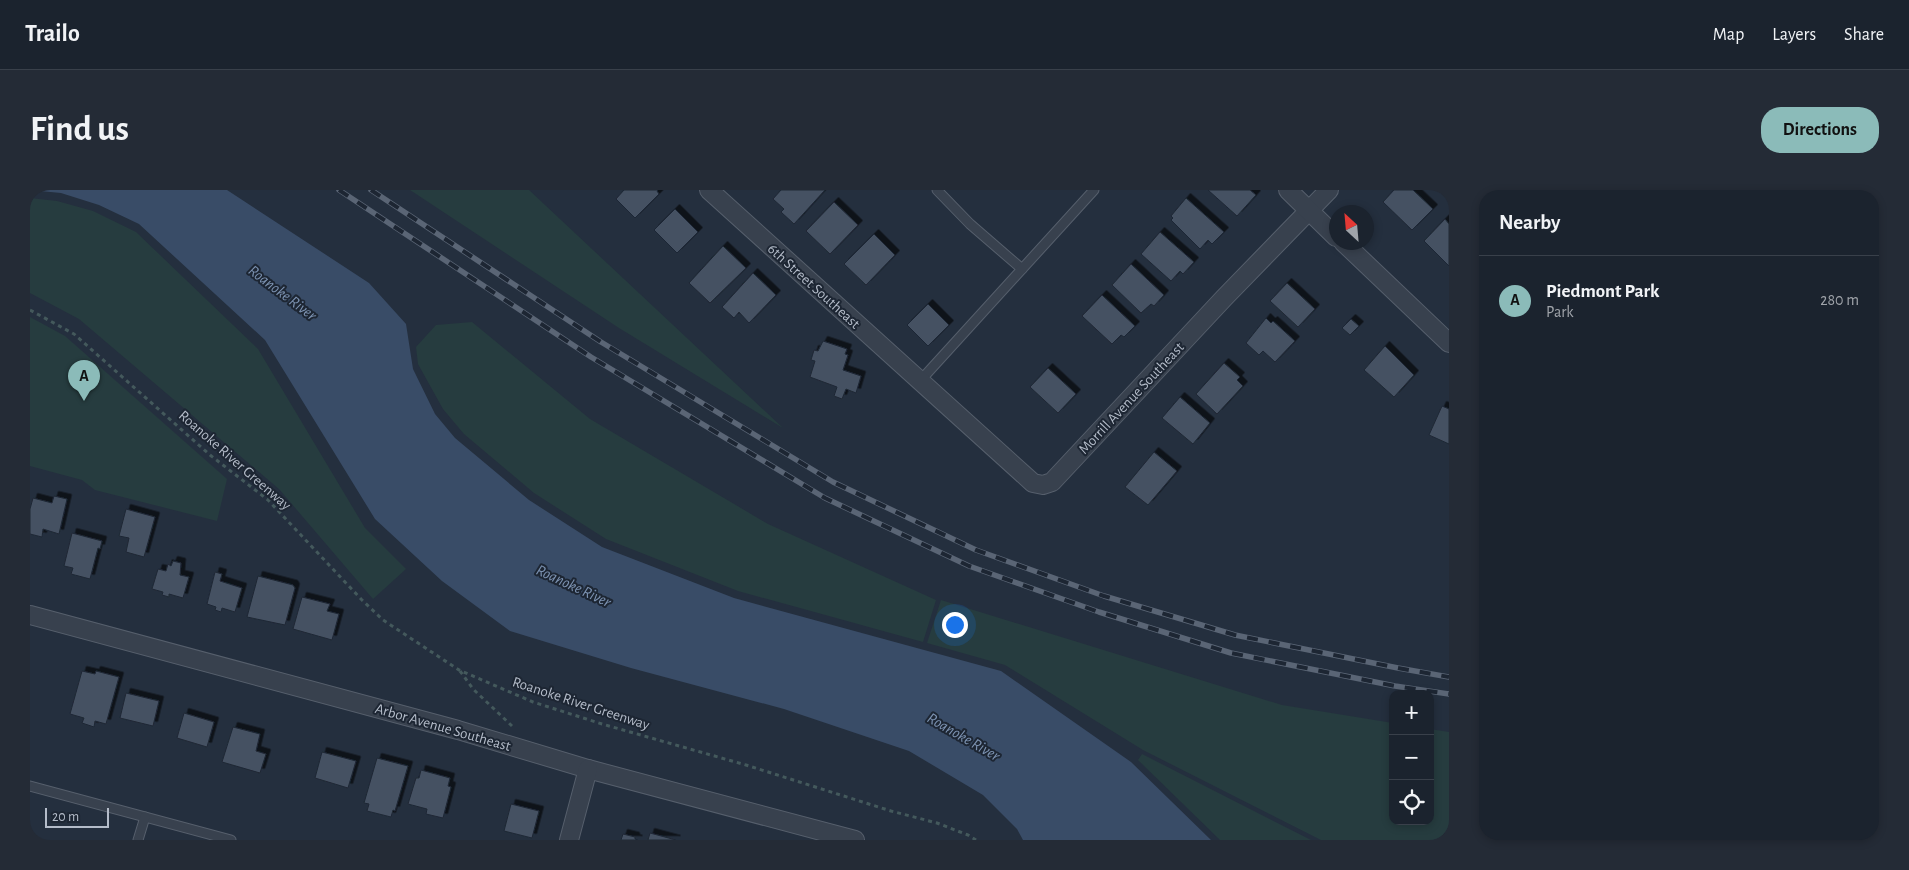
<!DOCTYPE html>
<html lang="en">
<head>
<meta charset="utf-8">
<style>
	body { margin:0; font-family:"Alegreya Sans",sans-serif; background:#242b36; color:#f1f3f6 }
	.controls { position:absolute; right:15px; bottom:15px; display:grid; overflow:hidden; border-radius:10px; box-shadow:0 2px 8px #0003 }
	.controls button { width:45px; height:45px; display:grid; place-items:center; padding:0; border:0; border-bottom:1px solid #39404a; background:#1b232e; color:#f1f3f6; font:25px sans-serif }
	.compass { position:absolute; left:1299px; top:15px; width:45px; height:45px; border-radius:50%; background:#1b232e; box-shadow:0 2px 8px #0003; rotate:334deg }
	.scale { position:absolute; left:15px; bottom:12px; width:64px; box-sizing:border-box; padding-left:5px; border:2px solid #b4bcc9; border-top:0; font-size:14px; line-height:18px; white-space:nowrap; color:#b4bcc9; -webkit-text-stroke:4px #1d2633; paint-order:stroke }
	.you { position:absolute; left:924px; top:434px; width:18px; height:18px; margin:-12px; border:4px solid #fff; border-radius:50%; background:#1a73e8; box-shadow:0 0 0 8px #1a73e833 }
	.badge { display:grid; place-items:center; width:32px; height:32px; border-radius:50%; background:#8bbbb9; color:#111; font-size:16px; font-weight:700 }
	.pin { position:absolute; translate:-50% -41px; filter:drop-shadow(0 1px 2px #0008) }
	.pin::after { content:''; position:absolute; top:26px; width:18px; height:15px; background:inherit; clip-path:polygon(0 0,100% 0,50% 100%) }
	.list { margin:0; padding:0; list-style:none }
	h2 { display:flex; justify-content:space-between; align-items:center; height:65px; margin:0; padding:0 20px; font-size:21px }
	h2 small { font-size:16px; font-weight:400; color:#a0a4aa }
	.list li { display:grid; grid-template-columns:32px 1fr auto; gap:15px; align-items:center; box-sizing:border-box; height:90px; padding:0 20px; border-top:1px solid #39404a }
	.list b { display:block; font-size:19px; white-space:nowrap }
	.list p { margin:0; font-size:16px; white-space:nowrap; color:#a0a4aa }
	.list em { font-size:16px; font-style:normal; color:#a0a4aa }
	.icon { flex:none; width:28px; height:28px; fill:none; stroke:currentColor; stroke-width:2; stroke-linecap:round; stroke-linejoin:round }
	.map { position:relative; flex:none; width:1419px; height:650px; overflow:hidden; border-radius:20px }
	header { display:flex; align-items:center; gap:30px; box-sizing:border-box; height:70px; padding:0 25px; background:#1b232e; border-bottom:1px solid #39404a }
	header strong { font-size:24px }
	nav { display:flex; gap:28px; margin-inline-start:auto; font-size:18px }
	.intro { display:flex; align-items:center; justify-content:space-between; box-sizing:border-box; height:120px; padding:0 30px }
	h1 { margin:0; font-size:35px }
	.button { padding:12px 22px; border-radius:20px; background:#8bbbb9; color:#111; font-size:18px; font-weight:700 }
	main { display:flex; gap:30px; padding:0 30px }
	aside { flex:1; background:#1b232e; border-radius:20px; box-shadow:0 2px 8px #0003 }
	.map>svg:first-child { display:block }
</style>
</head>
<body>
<header>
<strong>Trailo</strong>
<nav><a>Map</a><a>Layers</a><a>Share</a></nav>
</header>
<div class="intro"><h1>Find us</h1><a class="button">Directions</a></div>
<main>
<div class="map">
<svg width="1419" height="650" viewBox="0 0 1419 650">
	<defs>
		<filter id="shadow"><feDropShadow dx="4.5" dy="-4.5" stdDeviation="0" flood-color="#0009"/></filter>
	</defs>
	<rect width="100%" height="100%" fill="#242f3e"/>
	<g fill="#263c3f">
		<polygon points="380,0 499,0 753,238 589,138"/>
		<polygon points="0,8 27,11 63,21 106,42 228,159 335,338 376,379 343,409 249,299 49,129 0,103"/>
		<polygon points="0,127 35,146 197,289 187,331 65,300 52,290 0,276"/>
		<polygon points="442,132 560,229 738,334 906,410 893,452 708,401 576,349 504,303 434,244 413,219 388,174 386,157 406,135"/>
		<polygon points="911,410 1252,515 1363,533 1363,631 1400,631 1400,539 1419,542 1419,650 1291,650 1113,560 975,475 897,453"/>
		<polygon points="1112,564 1281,650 1190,650 1108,570"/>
	</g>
	<polygon fill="#394c67" points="0,0 197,0 339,93 376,134 383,179 405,224 425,248 499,310 572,357 704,408 971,481 1101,572 1181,650 993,650 987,639 953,605 879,561 754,519 601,478 480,441 412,391 345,329 235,150 109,34 69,15 31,3"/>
	<g fill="#455162" stroke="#1f2835" filter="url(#shadow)">
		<polygon points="594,0 628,0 627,1 629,4 605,28 586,9"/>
		<polygon points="751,0 795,0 764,34 751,22 754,19 743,9"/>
		<polygon points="1178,0 1220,0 1226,5 1207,26"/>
		<polygon points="1364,0 1383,0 1403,19 1382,40 1353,12"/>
		<polygon points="1156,8 1194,42 1182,54 1178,50 1170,59 1141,30 1143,28 1141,26"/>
		<polygon points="804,12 828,35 800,64 776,41"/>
		<polygon points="645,19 668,42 647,63 624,40"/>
		<polygon points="1415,29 1419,34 1419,76 1394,51"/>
		<polygon points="1130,42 1164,72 1153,84 1150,81 1141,91 1111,64"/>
		<polygon points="844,44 865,65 836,95 814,74"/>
		<polygon points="693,56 716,78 680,113 659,93"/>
		<polygon points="1101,74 1134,105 1124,116 1121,114 1111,123 1082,95"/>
		<polygon points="723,83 746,105 719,133 709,122 704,128 692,117"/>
		<polygon points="1257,93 1285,119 1268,137 1240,111"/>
		<polygon points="1072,105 1105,136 1094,147 1091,145 1082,154 1052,126"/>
		<polygon points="898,114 919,135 898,156 877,135"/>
		<polygon points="1236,128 1241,133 1243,131 1265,151 1245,172 1233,161 1229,165 1216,153"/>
		<polygon points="1321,129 1329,136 1320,145 1312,138"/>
		<polygon points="793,151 817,159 815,164 818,165 813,180 831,186 826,203 816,199 812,209 804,206 807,197 780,187 785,171 781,170 784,160 788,161"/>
		<polygon points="1355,156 1384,185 1364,207 1334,180"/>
		<polygon points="1194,173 1210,187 1207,190 1213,196 1187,224 1166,204"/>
		<polygon points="1018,178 1046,204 1028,223 1000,197"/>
		<polygon points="1150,207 1180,233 1163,254 1132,228"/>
		<polygon points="1412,216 1419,219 1419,254 1399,245"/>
		<polygon points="1124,262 1147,281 1118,315 1095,297"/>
		<polygon points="24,306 37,309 29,344 13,339 12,347 0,344 0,319 3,308 22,313"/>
		<polygon points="96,319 125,327 114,367 96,362 99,348 89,346"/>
		<polygon points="42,343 72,351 70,359 68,358 60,389 41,384 43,378 34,376"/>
		<polygon points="143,371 151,373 150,385 159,387 153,408 139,404 139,407 132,405 133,402 122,399 128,379 136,381 138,374 141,376"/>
		<polygon points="185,382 192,384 190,391 212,398 205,422 192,418 191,422 185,420 186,417 177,414"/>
		<polygon points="228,386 263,395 265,398 255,435 217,427"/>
		<polygon points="272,407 300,414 297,421 309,424 302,450 263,439"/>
		<polygon points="52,481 65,484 66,481 89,487 76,534 65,531 64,537 52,533 54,528 40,524"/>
		<polygon points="96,503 129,511 123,536 90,528"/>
		<polygon points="154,523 184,532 177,557 147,548"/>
		<polygon points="203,537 230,544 226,561 236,564 230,583 192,572"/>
		<polygon points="292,562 326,571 318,598 285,588"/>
		<polygon points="347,568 378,576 365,621 363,620 361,627 337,621 339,614 334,613"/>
		<polygon points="391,580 420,588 418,596 421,597 413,628 396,624 397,619 378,614 386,588 389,588"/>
		<polygon points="481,614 509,621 502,648 474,641"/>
		<polygon points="620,643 646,650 618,650"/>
		<polygon points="593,644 605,647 605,649 608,650 591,650"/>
	</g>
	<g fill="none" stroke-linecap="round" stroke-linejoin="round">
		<g stroke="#565f6c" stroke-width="11">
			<g id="lane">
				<polyline points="907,0 940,34 992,79"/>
				<polyline points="890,191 1064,0"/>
				<polyline points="0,596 201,650"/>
				<polyline points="108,650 115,627"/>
			</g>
		</g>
		<g stroke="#565f6c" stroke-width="20">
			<g id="street">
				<polyline points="679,0 1003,293 1013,295 1022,292 1194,108 1299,0"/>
				<polyline points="1258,0 1306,47"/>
				<polyline points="1313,52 1419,153"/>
				<polyline points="0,425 428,540 558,579 825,650"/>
				<polyline points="539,650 558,579"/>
			</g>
		</g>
		<g stroke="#44595c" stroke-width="3" stroke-dasharray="4 4" stroke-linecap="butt">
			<polyline points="0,120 44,144 180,265 238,310 331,409 353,430 429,480 503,512 572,534 716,575 861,621 907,633 938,645 946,650"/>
			<polyline points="430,481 443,499 482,536"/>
		</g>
		<use href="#lane" stroke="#38414e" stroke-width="9"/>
		<use href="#street" stroke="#38414e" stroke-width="18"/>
		<g stroke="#5a6575" stroke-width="5.5">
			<g id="rail">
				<polyline points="309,0 561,167 795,308 939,376 1069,422 1201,463 1365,496 1419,504"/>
				<polyline points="341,0 571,152 803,292 946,360 1074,406 1205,445 1368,478 1419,487"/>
			</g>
		</g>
		<use href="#rail" stroke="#1d2633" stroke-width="4" stroke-dasharray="11" stroke-linecap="butt"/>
	</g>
	<g text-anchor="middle" stroke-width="4" stroke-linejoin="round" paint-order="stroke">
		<g font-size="15" fill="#b4bcc9" stroke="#1d2633">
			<text transform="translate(784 96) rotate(42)" y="5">6th Street Southeast</text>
			<text transform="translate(1101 208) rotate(-47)" y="5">Morrill Avenue Southeast</text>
			<text transform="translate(205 270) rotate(41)" y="5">Roanoke River Greenway</text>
			<text transform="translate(551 513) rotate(18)" y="5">Roanoke River Greenway</text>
			<text transform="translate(413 537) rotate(16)" y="5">Arbor Avenue Southeast</text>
		</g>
		<g font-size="16" font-style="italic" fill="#7c92b1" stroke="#1d2633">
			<text transform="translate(253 102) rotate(37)" y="6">Roanoke River</text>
			<text transform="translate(544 395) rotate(25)" y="6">Roanoke River</text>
			<text transform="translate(934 546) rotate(30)" y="6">Roanoke River</text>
		</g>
	</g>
</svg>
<div class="controls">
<button>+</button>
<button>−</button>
<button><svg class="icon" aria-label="locate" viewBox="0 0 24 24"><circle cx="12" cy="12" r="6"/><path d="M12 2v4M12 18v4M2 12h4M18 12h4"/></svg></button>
</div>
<svg class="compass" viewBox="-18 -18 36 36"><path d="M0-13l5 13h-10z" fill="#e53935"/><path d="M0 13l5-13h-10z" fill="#a0a4aa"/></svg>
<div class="scale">20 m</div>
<div class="you"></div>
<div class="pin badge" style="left:54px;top:211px">A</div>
</div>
<aside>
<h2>Nearby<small></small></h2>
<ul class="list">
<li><span class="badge">A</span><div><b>Piedmont Park</b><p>Park</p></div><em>280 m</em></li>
</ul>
</aside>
</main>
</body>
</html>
